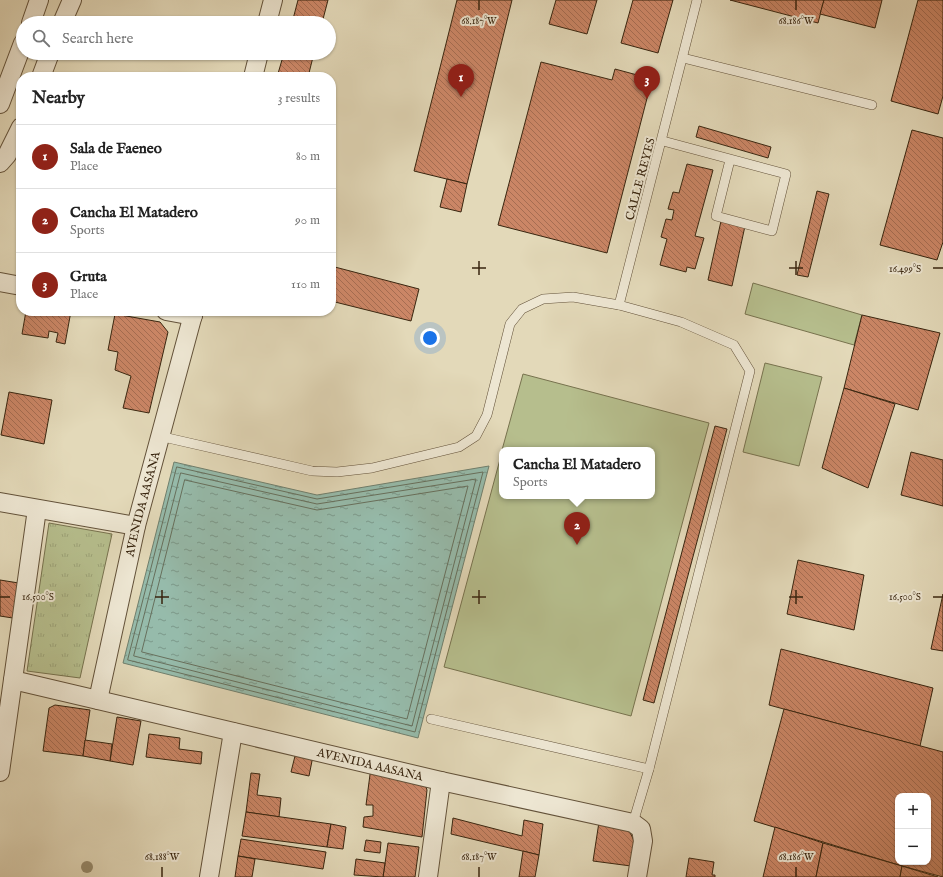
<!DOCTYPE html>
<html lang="en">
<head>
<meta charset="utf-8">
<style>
	body { margin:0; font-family:"IM FELL English",serif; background:#f2f2f2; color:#222 }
	.controls { position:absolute; right:12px; bottom:12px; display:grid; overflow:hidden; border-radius:8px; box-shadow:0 1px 3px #0004 }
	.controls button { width:36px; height:36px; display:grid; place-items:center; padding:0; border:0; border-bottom:1px solid #e0e0e0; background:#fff; color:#222; font:20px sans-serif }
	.you { position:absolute; left:430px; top:338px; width:14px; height:14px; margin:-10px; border:3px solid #fff; border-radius:50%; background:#1a73e8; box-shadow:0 0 0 6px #1a73e833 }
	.badge { display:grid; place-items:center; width:26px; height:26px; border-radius:50%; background:#8f2418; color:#fff; font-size:13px; font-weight:700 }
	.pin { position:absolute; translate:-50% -33px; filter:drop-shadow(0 1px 2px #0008) }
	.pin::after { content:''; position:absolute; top:21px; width:14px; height:12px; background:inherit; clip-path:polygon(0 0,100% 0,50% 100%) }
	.popup { position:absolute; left:499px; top:447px; width:156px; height:52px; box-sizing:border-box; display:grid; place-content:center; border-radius:8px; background:#fff; filter:drop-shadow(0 1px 3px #0005); font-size:13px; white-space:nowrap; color:#767676 }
	.popup b { font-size:15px; color:#222 }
	.popup::after { content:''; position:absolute; left:50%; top:100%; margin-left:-8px; border:8px solid transparent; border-top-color:#fff }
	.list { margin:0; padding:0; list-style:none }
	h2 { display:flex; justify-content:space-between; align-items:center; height:52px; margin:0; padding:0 16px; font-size:17px }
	h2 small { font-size:13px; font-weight:400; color:#767676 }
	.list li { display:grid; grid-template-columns:26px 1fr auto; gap:12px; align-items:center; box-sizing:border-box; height:64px; padding:0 16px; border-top:1px solid #e0e0e0 }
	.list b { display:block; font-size:15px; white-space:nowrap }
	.list p { margin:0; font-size:13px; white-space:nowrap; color:#767676 }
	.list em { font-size:13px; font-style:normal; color:#767676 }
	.icon { flex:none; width:22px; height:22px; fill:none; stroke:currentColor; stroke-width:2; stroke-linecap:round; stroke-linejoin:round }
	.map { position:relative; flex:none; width:943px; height:877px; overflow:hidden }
	.search { position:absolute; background:#fff; box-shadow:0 1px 3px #0004; left:16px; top:16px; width:320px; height:44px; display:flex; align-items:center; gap:10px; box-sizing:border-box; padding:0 14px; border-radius:22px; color:#767676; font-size:15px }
	.panel { position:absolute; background:#fff; box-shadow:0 1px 3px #0004; left:16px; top:72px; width:320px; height:244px; border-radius:16px }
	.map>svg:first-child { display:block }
</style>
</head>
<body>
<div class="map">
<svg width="943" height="877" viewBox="0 0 943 877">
	<defs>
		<pattern id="park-tufts" width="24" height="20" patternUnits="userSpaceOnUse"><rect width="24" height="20" fill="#b6be8d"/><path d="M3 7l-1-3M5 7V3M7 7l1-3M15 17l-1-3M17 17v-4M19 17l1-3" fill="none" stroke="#9da378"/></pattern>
		<pattern id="water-ripples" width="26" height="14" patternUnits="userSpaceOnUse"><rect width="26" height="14" fill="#96bbab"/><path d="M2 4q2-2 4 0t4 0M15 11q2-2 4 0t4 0" fill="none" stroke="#7b988a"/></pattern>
		<pattern id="building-back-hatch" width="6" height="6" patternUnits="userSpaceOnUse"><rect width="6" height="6" fill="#cb8666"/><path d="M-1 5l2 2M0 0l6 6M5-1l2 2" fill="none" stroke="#a66d52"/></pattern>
	</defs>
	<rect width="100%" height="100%" fill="#e3d9b9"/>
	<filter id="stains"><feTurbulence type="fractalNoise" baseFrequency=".005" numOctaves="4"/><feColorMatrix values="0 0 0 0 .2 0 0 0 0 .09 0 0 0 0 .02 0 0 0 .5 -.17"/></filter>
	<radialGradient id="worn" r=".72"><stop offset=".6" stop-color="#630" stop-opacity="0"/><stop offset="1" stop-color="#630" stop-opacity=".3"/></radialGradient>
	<polygon fill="url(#park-tufts)" stroke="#77724e" points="49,523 112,534 80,678 27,671"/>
	<g fill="#b6be8d" stroke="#77724e">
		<polygon points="753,283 862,315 854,345 745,314"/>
		<polygon points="765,363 822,377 799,466 743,452"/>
		<polygon points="523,374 709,423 631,716 444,667 502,452 502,496 652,496 652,450 502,450"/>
	</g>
	<polygon fill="url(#water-ripples)" stroke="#707f6d" points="174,462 317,495 489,466 418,738 123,663"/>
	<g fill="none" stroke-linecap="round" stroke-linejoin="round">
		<g stroke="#67705d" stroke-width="1">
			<polygon points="177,467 317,499 483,472 415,732 128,660"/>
			<polygon points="181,473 317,504 476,479 412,726 134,656"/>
			<polygon points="185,480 317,510 468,486 407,719 142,652"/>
		</g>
	</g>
	<g fill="url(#building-back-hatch)" stroke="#38250f" fill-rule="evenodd">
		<polygon points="298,0 328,0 322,23 292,23"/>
		<polygon points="457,0 512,0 467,184 414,171"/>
		<polygon points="556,0 597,0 587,34 549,24"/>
		<polygon points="633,0 673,0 658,53 621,43"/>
		<polygon points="730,0 824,0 818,23"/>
		<polygon points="824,0 882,0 875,28 820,14"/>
		<polygon points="918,0 943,0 943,96 938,114 891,101"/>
		<polygon points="284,53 314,53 308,77 277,77"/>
		<polygon points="541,62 612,80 615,69 652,79 607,253 498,225"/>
		<polygon points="699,126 771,147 768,158 696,137"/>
		<polygon points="912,130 943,138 943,242 937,260 880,245"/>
		<polygon points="687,164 713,170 695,236 704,238 695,269 687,267 686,272 660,265 667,239 661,237 666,219 672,220 674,210 668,209 673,192 679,193"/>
		<polygon points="447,179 467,184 461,212 440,207"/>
		<polygon points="817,191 829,194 808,277 797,275"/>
		<polygon points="721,221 745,226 732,286 708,280"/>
		<polygon points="331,266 419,289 411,321 331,301"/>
		<polygon points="26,311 71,311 65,344 56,342 58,333 49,331 48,338 22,334"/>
		<polygon points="115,314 160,322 168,332 149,413 123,408 131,376 115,370 118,352 108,350"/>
		<polygon points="862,315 940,333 918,410 844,388"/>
		<polygon points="844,388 895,404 868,488 822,468"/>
		<polygon points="9,392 52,400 44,444 1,435"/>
		<polygon points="715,426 727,429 654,703 643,700"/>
		<polygon points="911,452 943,460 943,506 901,495"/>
		<polygon points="798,560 864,575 854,630 787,614"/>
		<polygon points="0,580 25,584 19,619 0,616"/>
		<polygon points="943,594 943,651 931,649"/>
		<polygon points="781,649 933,688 920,746 769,705"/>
		<polygon points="55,705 90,710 83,756 43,751 49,708"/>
		<path d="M784,709L943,752V877L902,866L754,821ZM898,796H928V862H898Z"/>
		<polygon points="117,717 141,721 133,765 110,761"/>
		<polygon points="149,734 180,738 179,749 202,752 201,764 146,757"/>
		<polygon points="85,740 112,744 110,761 83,756"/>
		<polygon points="296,752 313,756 309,776 291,772"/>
		<polygon points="371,767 424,782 427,790 422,837 363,827 364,817 373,816 373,805 366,805"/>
		<polygon points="251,773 260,774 257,795 281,798 279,817 246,812"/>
		<polygon points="246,812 331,824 327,847 242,836"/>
		<polygon points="453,818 522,836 524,820 543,824 539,855 451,834"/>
		<polygon points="599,822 626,829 630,832 634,841 631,866 593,861"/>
		<polygon points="331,824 346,827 343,849 327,847"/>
		<polygon points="775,827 823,843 816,877 763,877"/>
		<polygon points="241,839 326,852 323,869 238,856"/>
		<polygon points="366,840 381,842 380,853 364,851"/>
		<polygon points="388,843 419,847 415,877 383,877"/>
		<polygon points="823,843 902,866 900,877 816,877"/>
		<polygon points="523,851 539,855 535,877 519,877"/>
		<polygon points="238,856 255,859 252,877 235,877"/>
		<polygon points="689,858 714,862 712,875 715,875 715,877 686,877"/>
		<polygon points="356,859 385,863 383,877 354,875"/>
		<polygon points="902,866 938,877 900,877"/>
	</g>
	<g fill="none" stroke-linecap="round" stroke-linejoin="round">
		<g stroke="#63523a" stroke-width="10">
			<g id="lane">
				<polyline points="683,58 872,105"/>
				<polyline points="663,141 786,174 772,231 716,216 730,160"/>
				<polyline points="619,305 697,0"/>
				<polyline points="159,436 312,471 337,472 372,468 459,447 476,436 487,415 510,324 522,309 543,299 573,297 619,305 681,322 734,345 750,371 649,769 633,823"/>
				<polyline points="431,719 649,769"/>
			</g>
		</g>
		<g stroke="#63523a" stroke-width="20">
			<g id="street">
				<polyline points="31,23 39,0"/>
				<polyline points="62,23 72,0"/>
				<polyline points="267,23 273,0"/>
				<polyline points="41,77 50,53"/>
				<polyline points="253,77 259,53"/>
				<polyline points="0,104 23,43"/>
				<polyline points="0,163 7,155 21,127"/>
				<polyline points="0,282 21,286"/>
				<polyline points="166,311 193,316"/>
				<polyline points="0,502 136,526"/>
				<path id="s1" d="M13,680L441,781L633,823L641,829L643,841L637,877"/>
				<path id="s2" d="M98,700L136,526L194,311"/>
				<polyline points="0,772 37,509"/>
				<polyline points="209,877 233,732"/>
				<polyline points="428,877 441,781"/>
			</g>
		</g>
		<use href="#lane" stroke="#ede6d2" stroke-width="9"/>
		<use href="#street" stroke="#ede6d2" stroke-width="18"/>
	</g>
	<circle fill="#978b6d" cx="87" cy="867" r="6"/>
	<path fill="none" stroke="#38250f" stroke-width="1.5" d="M479,0V10M796,0V10M479,261V275M796,261V275M472,268H486M789,268H803M933,268H943M162,590V604M479,590V604M796,590V604M0,597H10M155,597H169M472,597H486M789,597H803M933,597H943M162,867V877M479,867V877M796,867V877"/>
	<g text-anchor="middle" stroke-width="4" stroke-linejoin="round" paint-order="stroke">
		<g font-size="12" fill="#38250f" stroke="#ede6d2">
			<text transform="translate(640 179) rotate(-75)" y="4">CALLE REYES</text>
			<text dy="4" stroke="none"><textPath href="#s2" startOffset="201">AVENIDA AASANA</textPath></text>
			<text dy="4" stroke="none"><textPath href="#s1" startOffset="367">AVENIDA AASANA</textPath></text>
		</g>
	</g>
	<g font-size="10" text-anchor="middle" fill="#38250f" stroke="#ede6d2" stroke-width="4" stroke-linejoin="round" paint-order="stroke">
		<text x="479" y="24">68.187°W</text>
		<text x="796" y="24">68.186°W</text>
		<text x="905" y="272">16.499°S</text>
		<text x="38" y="600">16.500°S</text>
		<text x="905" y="600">16.500°S</text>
		<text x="162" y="860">68.188°W</text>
		<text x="479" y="860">68.187°W</text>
		<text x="796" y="860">68.186°W</text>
	</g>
	<rect width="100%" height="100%" filter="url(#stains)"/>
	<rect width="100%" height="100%" fill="url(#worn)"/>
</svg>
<div class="controls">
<button>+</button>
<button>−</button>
</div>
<div class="you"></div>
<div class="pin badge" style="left:461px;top:97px">1</div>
<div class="pin badge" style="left:577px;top:545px">2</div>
<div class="popup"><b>Cancha El Matadero</b>Sports</div>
<div class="pin badge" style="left:647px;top:99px">3</div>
<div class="search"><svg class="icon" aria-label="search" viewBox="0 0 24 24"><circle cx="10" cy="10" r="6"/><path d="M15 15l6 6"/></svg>Search here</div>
<section class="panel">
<h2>Nearby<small>3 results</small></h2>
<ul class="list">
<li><span class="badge">1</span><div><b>Sala de Faeneo</b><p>Place</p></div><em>80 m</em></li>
<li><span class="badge">2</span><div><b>Cancha El Matadero</b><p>Sports</p></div><em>90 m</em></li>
<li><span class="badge">3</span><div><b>Gruta</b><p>Place</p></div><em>110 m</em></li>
</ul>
</section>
</div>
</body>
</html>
